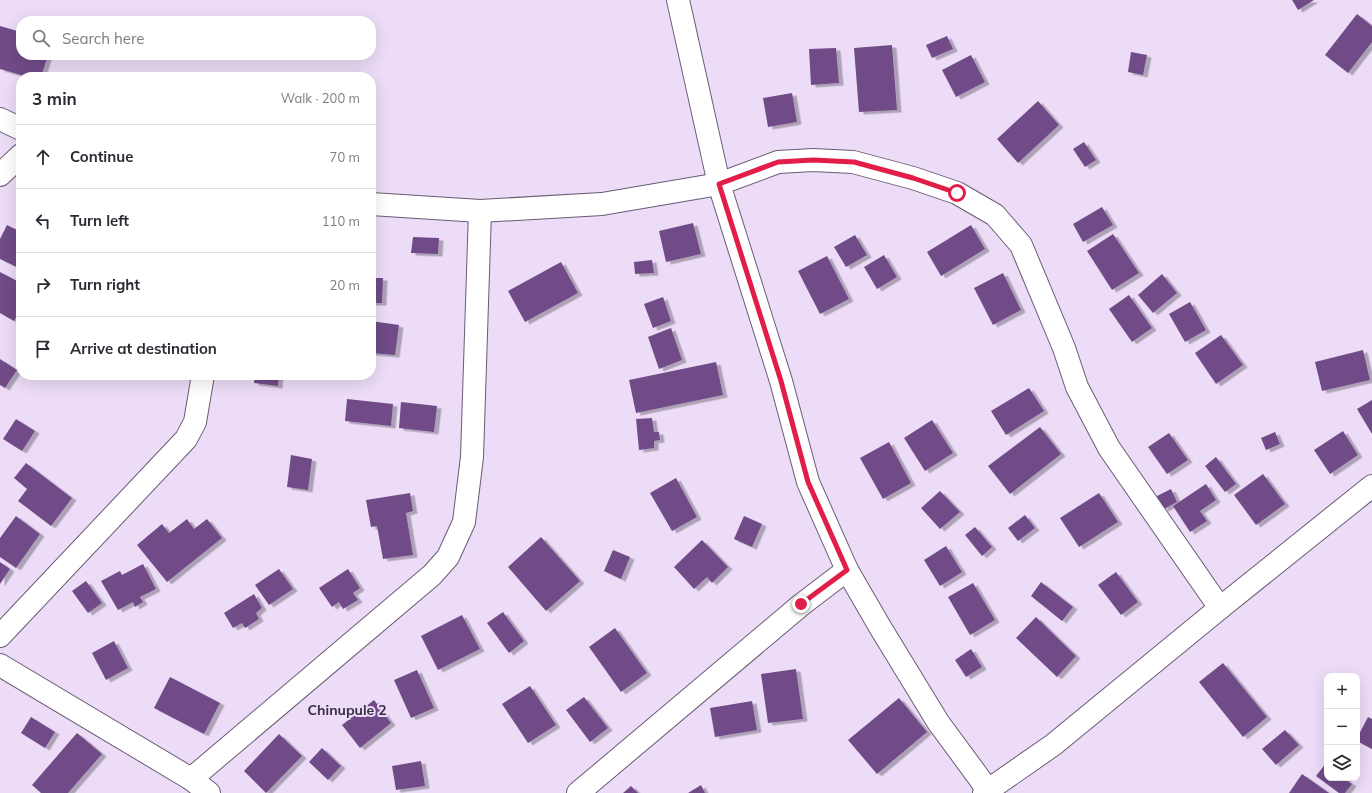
<!DOCTYPE html>
<html lang="en">
<head>
<meta charset="utf-8">
<style>
	body { margin:0; font-family:Mulish,sans-serif; background:#f7f7f7; color:#2b2b33 }
	.controls { position:absolute; right:12px; bottom:12px; display:grid; overflow:hidden; border-radius:8px; box-shadow:0 4px 16px #0002 }
	.controls button { width:36px; height:36px; display:grid; place-items:center; padding:0; border:0; border-bottom:1px solid #e1e1e2; background:#fff; color:#2b2b33; font:20px sans-serif }
	.stop { position:absolute; width:12px; height:12px; margin:-9px; border:3px solid #e11d48; border-radius:50%; background:#fff }
	.stop.end { background:#e11d48; border-color:#fff; box-shadow:0 1px 4px #0008 }
	.list { margin:0; padding:0; list-style:none }
	h2 { display:flex; justify-content:space-between; align-items:center; height:52px; margin:0; padding:0 16px; font-size:17px }
	h2 small { font-size:13px; font-weight:400; color:#7c7c81 }
	.list li { display:grid; grid-template-columns:26px 1fr auto; gap:12px; align-items:center; box-sizing:border-box; height:64px; padding:0 16px; border-top:1px solid #e1e1e2 }
	.list b { display:block; font-size:15px; white-space:nowrap }
	.list em { font-size:13px; font-style:normal; color:#7c7c81 }
	.icon { flex:none; width:22px; height:22px; fill:none; stroke:currentColor; stroke-width:2; stroke-linecap:round; stroke-linejoin:round }
	.map { position:relative; flex:none; width:1372px; height:793px; overflow:hidden }
	.search { position:absolute; background:#fff; box-shadow:0 4px 16px #0002; left:16px; top:16px; width:360px; height:44px; display:flex; align-items:center; gap:10px; box-sizing:border-box; padding:0 14px; border-radius:16px; color:#7c7c81; font-size:15px }
	.panel { position:absolute; background:#fff; box-shadow:0 4px 16px #0002; left:16px; top:72px; width:360px; height:308px; border-radius:16px }
	.map>svg:first-child { display:block }
</style>
</head>
<body>
<div class="map">
<svg width="1372" height="793" viewBox="0 0 1372 793">
	<defs>
		<filter id="shadow"><feDropShadow dx="4.5" dy="2.5" stdDeviation="0" flood-color="#0004"/></filter>
	</defs>
	<rect width="100%" height="100%" fill="#ecdcf7"/>
	<g fill="#704c87" filter="url(#shadow)">
		<polygon points="1292,0 1314,0 1298,10"/>
		<polygon points="1357,14 1372,26 1372,42 1348,73 1325,55"/>
		<polygon points="0,26 21,32 21,55 48,55 41,77 28,77 0,69"/>
		<polygon points="947,36 953,49 932,58 926,45"/>
		<polygon points="892,45 897,110 859,112 854,48"/>
		<polygon points="836,48 839,83 811,85 809,49"/>
		<polygon points="1131,52 1147,55 1143,75 1128,72"/>
		<polygon points="971,55 985,82 956,97 942,70"/>
		<polygon points="792,93 797,122 768,127 763,98"/>
		<polygon points="1038,101 1059,125 1018,163 997,139"/>
		<polygon points="1084,142 1096,160 1085,167 1073,149"/>
		<polygon points="1102,207 1113,225 1083,242 1073,224"/>
		<polygon points="693,223 701,254 666,262 659,231"/>
		<polygon points="7,225 21,232 21,269 0,259 0,239"/>
		<polygon points="971,225 985,249 941,276 927,252"/>
		<polygon points="1113,234 1139,273 1112,290 1087,251"/>
		<polygon points="855,235 867,255 846,267 834,247"/>
		<polygon points="413,237 439,238 438,254 411,253"/>
		<polygon points="884,255 897,277 877,289 864,267"/>
		<polygon points="827,256 849,299 820,314 798,271"/>
		<polygon points="652,260 654,273 635,274 634,262"/>
		<polygon points="561,262 578,293 525,322 508,291"/>
		<polygon points="0,272 21,283 21,309 14,321 0,313"/>
		<polygon points="1003,273 1021,310 993,325 974,288"/>
		<polygon points="1162,274 1177,293 1153,313 1138,295"/>
		<polygon points="371,278 383,278 382,303 371,303"/>
		<polygon points="1129,295 1152,328 1132,342 1109,309"/>
		<polygon points="663,297 671,321 653,328 644,304"/>
		<polygon points="1190,302 1206,330 1185,342 1169,314"/>
		<polygon points="371,321 399,325 395,355 371,353"/>
		<polygon points="671,328 682,360 659,369 648,337"/>
		<polygon points="1221,335 1243,365 1216,384 1195,353"/>
		<polygon points="1363,350 1370,380 1322,391 1315,362"/>
		<polygon points="0,359 17,370 5,388 0,385"/>
		<polygon points="716,362 723,395 636,413 629,380"/>
		<polygon points="255,375 279,375 278,386 254,383"/>
		<polygon points="1029,388 1044,411 1006,435 991,411"/>
		<polygon points="347,399 393,404 391,426 345,421"/>
		<polygon points="1372,400 1372,434 1357,409"/>
		<polygon points="401,402 437,406 434,432 399,428"/>
		<polygon points="652,418 654,432 659,432 660,440 654,441 654,448 639,450 636,419"/>
		<polygon points="16,419 35,431 22,451 3,439"/>
		<polygon points="932,420 953,453 925,471 904,438"/>
		<polygon points="1040,427 1061,454 1010,494 988,466"/>
		<polygon points="1343,431 1358,455 1330,474 1314,450"/>
		<polygon points="1275,432 1280,444 1266,450 1261,438"/>
		<polygon points="1169,433 1188,460 1167,474 1148,447"/>
		<polygon points="889,442 911,483 883,499 860,458"/>
		<polygon points="291,455 312,459 308,490 287,487"/>
		<polygon points="1216,457 1236,484 1225,492 1205,466"/>
		<polygon points="26,463 72,498 51,526 18,501 27,489 14,478"/>
		<polygon points="1263,474 1285,504 1256,525 1234,495"/>
		<polygon points="676,478 697,517 672,531 650,493"/>
		<polygon points="1206,484 1216,500 1200,511 1207,521 1190,532 1173,506"/>
		<polygon points="1171,489 1177,502 1164,509 1157,496"/>
		<polygon points="940,491 960,512 940,529 921,508"/>
		<polygon points="410,493 413,511 406,513 413,555 383,559 377,526 371,527 366,500"/>
		<polygon points="1099,493 1118,522 1079,547 1060,518"/>
		<polygon points="1025,515 1035,528 1018,541 1008,528"/>
		<polygon points="16,516 40,534 16,568 0,557 0,538"/>
		<polygon points="744,516 762,524 752,547 734,539"/>
		<polygon points="187,519 194,529 207,519 222,538 167,582 137,545 162,524 169,533"/>
		<polygon points="975,527 992,547 982,556 965,535"/>
		<polygon points="541,537 580,581 546,611 508,567"/>
		<polygon points="702,540 728,567 712,583 707,577 694,589 674,567"/>
		<polygon points="946,546 962,572 940,586 924,560"/>
		<polygon points="613,550 630,557 621,579 604,571"/>
		<polygon points="0,562 10,569 0,584"/>
		<polygon points="143,564 156,589 140,597 143,602 135,607 133,602 118,610 101,581 120,571 122,575"/>
		<polygon points="279,569 293,589 269,605 255,585"/>
		<polygon points="348,569 360,588 353,593 358,600 343,609 339,602 332,607 319,588"/>
		<polygon points="1116,572 1138,602 1121,615 1098,585"/>
		<polygon points="86,581 102,603 88,613 72,591"/>
		<polygon points="1041,582 1073,607 1062,621 1031,596"/>
		<polygon points="973,583 995,620 970,635 948,597"/>
		<polygon points="254,594 262,608 256,613 259,619 245,628 242,623 233,628 224,613"/>
		<polygon points="503,612 524,641 509,653 487,623"/>
		<polygon points="462,615 480,649 438,670 421,636"/>
		<polygon points="1036,617 1076,656 1057,677 1016,638"/>
		<polygon points="615,628 647,673 621,692 589,647"/>
		<polygon points="114,641 128,668 106,680 92,653"/>
		<polygon points="971,649 982,667 966,677 955,660"/>
		<polygon points="1223,663 1267,717 1243,737 1199,682"/>
		<polygon points="796,669 803,719 768,723 761,674"/>
		<polygon points="417,670 434,708 411,718 394,680"/>
		<polygon points="170,677 220,703 204,734 154,708"/>
		<polygon points="530,686 556,725 528,743 502,704"/>
		<polygon points="584,697 608,728 590,742 566,710"/>
		<polygon points="899,698 927,732 877,774 848,740"/>
		<polygon points="374,700 391,723 360,748 342,725"/>
		<polygon points="752,701 757,730 715,737 710,708"/>
		<polygon points="31,717 55,732 45,748 21,733"/>
		<polygon points="1368,717 1372,719 1372,749 1357,741 1357,738"/>
		<polygon points="1285,730 1299,745 1276,765 1262,749"/>
		<polygon points="77,733 102,754 68,793 41,793 32,785"/>
		<polygon points="279,734 302,756 266,793 244,771"/>
		<polygon points="322,748 341,766 328,780 309,762"/>
		<polygon points="421,761 425,786 396,790 392,766"/>
		<polygon points="1327,762 1327,778 1347,778 1346,780 1352,784 1345,793 1339,793 1316,776"/>
		<polygon points="1302,774 1329,793 1289,793"/>
		<polygon points="701,785 705,793 688,793"/>
		<polygon points="631,786 638,793 623,793"/>
	</g>
	<g fill="none" stroke-linecap="round" stroke-linejoin="round">
		<g stroke="#695c73" stroke-width="24">
			<g id="minor">
				<polyline points="678,0 719,184 781,381 808,482 847,570 880,627 938,722 988,790"/>
				<polyline points="0,119 21,129"/>
				<polyline points="0,175 21,155"/>
				<polyline points="371,204 480,211 602,204 719,184 778,162 813,160 853,162 913,178 957,193 995,215 1021,245 1064,348 1077,387 1109,448 1220,608"/>
				<polyline points="0,636 186,439 195,422 203,375"/>
				<polyline points="0,665 191,779 209,793"/>
				<polyline points="191,779 432,575 448,557 464,522 472,457 480,211"/>
				<polyline points="578,793 801,605 847,570"/>
				<polyline points="984,793 1053,745 1220,608 1372,486"/>
			</g>
		</g>
		<use href="#minor" stroke="#fff" stroke-width="22"/>
	</g>
	<g fill="none" stroke-linecap="round" stroke-linejoin="round">
		<polyline stroke="#e11d48" stroke-width="5" points="801,604 847,570 808,482 781,381 719,184 778,162 813,160 854,162 913,178 957,193"/>
	</g>
	<g text-anchor="middle" stroke-width="4" stroke-linejoin="round" paint-order="stroke">
		<g font-size="14" font-weight="bold" fill="#392d42" stroke="#ecdcf7">
			<text x="347" y="715">Chinupule 2</text>
		</g>
	</g>
</svg>
<div class="controls">
<button>+</button>
<button>−</button>
<button><svg class="icon" aria-label="layers" viewBox="0 0 24 24"><path d="M12 4l9 5-9 5-9-5zM3 14l9 5 9-5"/></svg></button>
</div>
<div class="stop" style="left:957px;top:193px"></div>
<div class="stop end" style="left:801px;top:604px"></div>
<div class="search"><svg class="icon" aria-label="search" viewBox="0 0 24 24"><circle cx="10" cy="10" r="6"/><path d="M15 15l6 6"/></svg>Search here</div>
<section class="panel">
<h2>3 min<small>Walk · 200 m</small></h2>
<ul class="list">
<li><svg class="icon" aria-label="ahead" viewBox="0 0 24 24"><path d="M12 20V5M6 11l6-6 6 6"/></svg><div><b>Continue</b></div><em>70 m</em></li>
<li><svg class="icon" aria-label="left" viewBox="0 0 24 24"><path d="M17 20v-9H6M10 6l-5 5 5 5"/></svg><div><b>Turn left</b></div><em>110 m</em></li>
<li><svg class="icon" aria-label="right" viewBox="0 0 24 24"><path d="M7 20v-9h11M14 6l5 5-5 5"/></svg><div><b>Turn right</b></div><em>20 m</em></li>
<li><svg class="icon" aria-label="arrive" viewBox="0 0 24 24"><path d="M6 21V4h12l-3 4 3 4H6"/></svg><div><b>Arrive at destination</b></div></li>
</ul>
</section>
</div>
</body>
</html>
